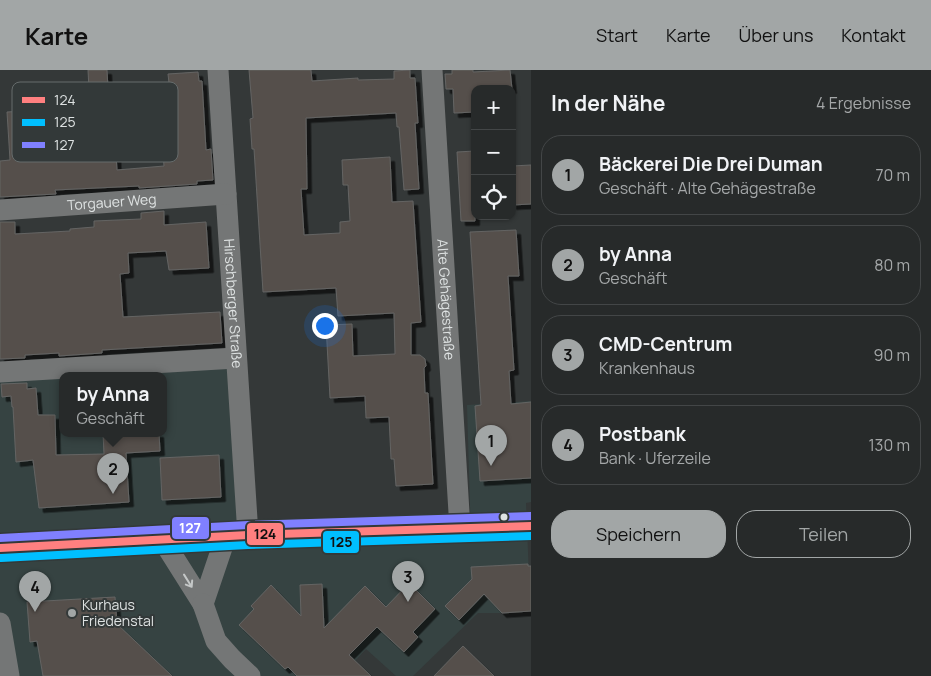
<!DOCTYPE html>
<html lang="de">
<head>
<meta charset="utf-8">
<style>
	body { margin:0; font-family:Manrope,sans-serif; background:#333636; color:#f1f3f6 }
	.controls { position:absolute; right:15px; top:15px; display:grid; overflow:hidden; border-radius:10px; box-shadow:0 1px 4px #0004 }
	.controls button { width:45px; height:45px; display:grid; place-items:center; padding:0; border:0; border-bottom:1px solid #434647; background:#272a2a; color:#f1f3f6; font:25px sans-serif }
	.you { position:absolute; left:324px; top:255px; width:18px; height:18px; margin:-12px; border:4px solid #fff; border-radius:50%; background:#1a73e8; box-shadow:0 0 0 8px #1a73e833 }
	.badge { display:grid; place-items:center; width:32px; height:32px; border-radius:50%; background:#a2a6a6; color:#111; font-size:16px; font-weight:700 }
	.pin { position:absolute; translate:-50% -41px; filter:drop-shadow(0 1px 2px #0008) }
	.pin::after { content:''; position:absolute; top:26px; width:18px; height:15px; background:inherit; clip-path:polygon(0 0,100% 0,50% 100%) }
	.popup { position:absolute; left:59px; top:302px; width:108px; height:65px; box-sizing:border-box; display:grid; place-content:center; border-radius:10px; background:#272a2a; filter:drop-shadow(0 1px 4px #0005); font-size:16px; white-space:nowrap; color:#a4a7a8 }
	.popup b { font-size:19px; color:#f1f3f6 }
	.popup::after { content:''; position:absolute; left:50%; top:100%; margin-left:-10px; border:10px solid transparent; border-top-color:#272a2a }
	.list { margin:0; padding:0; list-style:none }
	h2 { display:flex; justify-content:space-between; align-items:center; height:65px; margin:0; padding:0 20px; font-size:21px }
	h2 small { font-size:16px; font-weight:400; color:#a4a7a8 }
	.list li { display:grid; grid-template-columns:32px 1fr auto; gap:15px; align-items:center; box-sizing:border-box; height:80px; margin:0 10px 10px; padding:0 10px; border:1px solid #434647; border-radius:20px }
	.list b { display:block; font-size:19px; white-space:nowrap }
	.list p { margin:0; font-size:16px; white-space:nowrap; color:#a4a7a8 }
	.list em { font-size:16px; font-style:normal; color:#a4a7a8 }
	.actions { display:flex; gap:10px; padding:15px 20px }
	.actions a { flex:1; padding:11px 0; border:1px solid #a2a6a6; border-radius:20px; text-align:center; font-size:18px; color:#a2a6a6 }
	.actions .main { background:#a2a6a6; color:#111 }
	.icon { flex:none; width:28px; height:28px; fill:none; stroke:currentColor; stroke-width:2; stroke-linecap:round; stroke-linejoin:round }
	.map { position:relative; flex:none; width:531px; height:606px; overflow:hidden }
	header { display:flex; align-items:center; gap:30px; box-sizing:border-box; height:70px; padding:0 25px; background:#a2a6a6; color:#111 }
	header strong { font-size:24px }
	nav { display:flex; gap:28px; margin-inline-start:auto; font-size:18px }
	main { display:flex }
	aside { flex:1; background:#272a2a }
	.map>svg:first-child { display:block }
</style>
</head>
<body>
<header>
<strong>Karte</strong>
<nav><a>Start</a><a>Karte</a><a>Über uns</a><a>Kontakt</a></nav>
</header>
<main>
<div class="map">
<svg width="531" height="606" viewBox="0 0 531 606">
	<defs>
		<filter id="shadow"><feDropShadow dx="4.5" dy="4.5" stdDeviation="0" flood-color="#0009"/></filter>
	</defs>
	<rect width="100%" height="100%" fill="#343838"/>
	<polygon fill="#364342" points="229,295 242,478 471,470 467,335 531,331 531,432 526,433 530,531 502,543 478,543 413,606 396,606 366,579 341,606 0,606 0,310 63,306 63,363 163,363 163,305 70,305"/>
	<g fill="#55504c" stroke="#646463" filter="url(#shadow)">
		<polygon points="88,0 107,0 108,19 89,19"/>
		<polygon points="249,0 311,0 312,11 358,8 358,10 394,9 394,1 410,0 410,8 415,8 418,53 415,53 419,119 404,120 399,57 397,57 396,43 306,48 307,119 301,119 304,165 340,163 340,152 350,151 348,115 343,115 342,90 390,87 392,132 413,131 421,252 411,253 411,285 420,285 425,289 426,296 424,298 425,323 428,323 433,414 396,416 394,389 391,389 389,347 366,348 365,326 330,328 326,255 352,254 353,286 395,284 394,243 338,246 336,218 263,222 254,79 252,79 250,49 253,48"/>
		<polygon points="452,0 473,0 473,2 510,0 512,19 475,19 475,42 454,43 453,19 446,19 445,4 452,4"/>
		<polygon points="198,2 199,11 202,11 206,80 211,79 213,110 197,111 197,114 139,118 139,116 55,120 56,124 0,127 0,91 10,90 7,42 24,41 26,77 68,74 69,88 116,85 117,100 164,96 160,41 168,41 167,13 169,13 168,4"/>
		<polygon points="475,81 475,151 461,151 457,82"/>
		<polygon points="531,95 531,134 512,135 512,96"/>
		<polygon points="164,141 164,155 206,152 209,198 169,200 166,181 128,183 129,203 120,204 123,247 220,242 222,273 102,280 102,283 59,286 59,283 25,285 25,288 0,289 0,152 15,152 15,164 70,161 70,159 94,157 94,151 141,149 141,143"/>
		<polygon points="516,160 519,206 508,206 514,300 509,301 511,334 531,332 531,408 480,411 475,336 481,335 470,162"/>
		<polygon points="27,313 27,319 36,318 38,345 55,345 56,385 104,384 103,363 159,363 160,381 126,383 129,432 39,438 33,390 16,392 13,337 12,337 11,326 2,327 1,314"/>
		<polygon points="219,385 221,427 162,430 160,388"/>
		<polygon points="528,494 528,496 531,496 531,541 502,543 484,524 459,550 445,536 472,509 471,497"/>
		<polygon points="409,513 435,539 413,562 418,567 404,582 377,557 349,585 371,606 297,606 288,597 285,599 239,555 254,539 251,536 271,515 301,546 300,515 322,514 324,558 365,516 386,537"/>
		<polygon points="115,527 117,554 172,606 43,606 37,571 30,572 27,532"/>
		<polygon points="463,576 494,606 434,606"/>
	</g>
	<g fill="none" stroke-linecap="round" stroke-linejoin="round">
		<g stroke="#747676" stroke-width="21">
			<path id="s1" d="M218,0L248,465"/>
			<path id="s2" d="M432,0L460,459"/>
			<path id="s3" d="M0,140L226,124"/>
			<polyline points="0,302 236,288"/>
			<polyline points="162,469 203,534 226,466"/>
			<polyline points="203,534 216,571 232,589 250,606"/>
			<polyline points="0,553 9,606"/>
		</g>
		<polyline stroke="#6b6f6f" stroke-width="28" points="0,478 248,465 531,456"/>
		<g stroke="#333939" stroke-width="11">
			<polyline id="bus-1" points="0,478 248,465 531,456"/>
		</g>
		<g stroke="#333939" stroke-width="11">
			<polyline id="bus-2" points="1,488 248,475 531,466"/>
		</g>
		<g stroke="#333939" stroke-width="11">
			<polyline id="bus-3" points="0,468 248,455 531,446"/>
		</g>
		<use href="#bus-1" stroke="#ff8080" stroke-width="8"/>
		<use href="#bus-2" stroke="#00bfff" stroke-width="8"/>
		<use href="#bus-3" stroke="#8080ff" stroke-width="8"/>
	</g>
	<defs><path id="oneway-shaft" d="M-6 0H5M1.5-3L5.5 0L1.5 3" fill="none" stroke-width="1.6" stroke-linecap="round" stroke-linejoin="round" transform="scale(1.25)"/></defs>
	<use stroke="#c4c7c7" href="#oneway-shaft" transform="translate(188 511) rotate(58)"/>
	<circle fill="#dee2e2" stroke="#333939" stroke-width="2" cx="504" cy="447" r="4.5"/>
	<circle fill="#a2a6a6" stroke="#333939" stroke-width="2" cx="72" cy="543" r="5"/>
	<g text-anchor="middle" stroke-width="4" stroke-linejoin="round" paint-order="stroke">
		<g font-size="14" fill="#dee2e2" stroke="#333939">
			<text dy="5" stroke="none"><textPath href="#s3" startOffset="112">Torgauer Weg</textPath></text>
			<text dy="5" stroke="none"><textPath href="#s2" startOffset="230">Alte Gehägestraße</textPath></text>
			<text dy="5" stroke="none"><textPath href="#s1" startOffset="234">Hirschberger Straße</textPath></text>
		</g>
		<g font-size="14" fill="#dee2e2" stroke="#333939" text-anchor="start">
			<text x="82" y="540">Kurhaus<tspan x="82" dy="16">Friedenstal</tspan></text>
		</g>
	</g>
	<rect x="12" y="12" width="166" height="80" rx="8" fill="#333939" stroke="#666c6c" stroke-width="1"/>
	<rect x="22" y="27" width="23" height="6" fill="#ff8080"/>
	<rect x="22" y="49" width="23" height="7" fill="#00bfff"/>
	<rect x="22" y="72" width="23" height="6" fill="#8080ff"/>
	<g font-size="14" fill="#dee2e2">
		<text x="54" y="35">124</text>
		<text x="54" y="57">125</text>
		<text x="54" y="80">127</text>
	</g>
	<g stroke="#333939" stroke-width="2">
		<rect x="171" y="446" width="39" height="24" rx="5" fill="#8080ff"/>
		<rect x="246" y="452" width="38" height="24" rx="5" fill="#ff8080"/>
		<rect x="322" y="460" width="38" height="24" rx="5" fill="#00bfff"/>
	</g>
	<g font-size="14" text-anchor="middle" font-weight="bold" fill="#fff">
		<text x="190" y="463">127</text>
	</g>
	<g font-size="14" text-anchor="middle" font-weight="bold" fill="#111">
		<text x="265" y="469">124</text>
		<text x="341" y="477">125</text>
	</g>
</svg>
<div class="controls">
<button>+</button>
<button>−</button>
<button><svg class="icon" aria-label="locate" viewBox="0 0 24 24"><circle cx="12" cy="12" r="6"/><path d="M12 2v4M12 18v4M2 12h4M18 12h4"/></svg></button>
</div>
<div class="you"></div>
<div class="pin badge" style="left:491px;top:396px">1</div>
<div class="pin badge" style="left:113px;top:424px">2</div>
<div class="popup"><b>by Anna</b>Geschäft</div>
<div class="pin badge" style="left:408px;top:532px">3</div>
<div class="pin badge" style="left:35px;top:542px">4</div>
</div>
<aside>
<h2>In der Nähe<small>4 Ergebnisse</small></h2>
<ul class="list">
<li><span class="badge">1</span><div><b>Bäckerei Die Drei Duman</b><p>Geschäft · Alte Gehägestraße</p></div><em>70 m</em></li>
<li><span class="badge">2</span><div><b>by Anna</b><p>Geschäft</p></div><em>80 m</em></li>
<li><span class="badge">3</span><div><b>CMD-Centrum</b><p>Krankenhaus</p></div><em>90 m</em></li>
<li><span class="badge">4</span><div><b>Postbank</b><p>Bank · Uferzeile</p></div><em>130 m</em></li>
</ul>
<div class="actions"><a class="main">Speichern</a><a>Teilen</a></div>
</aside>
</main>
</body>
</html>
